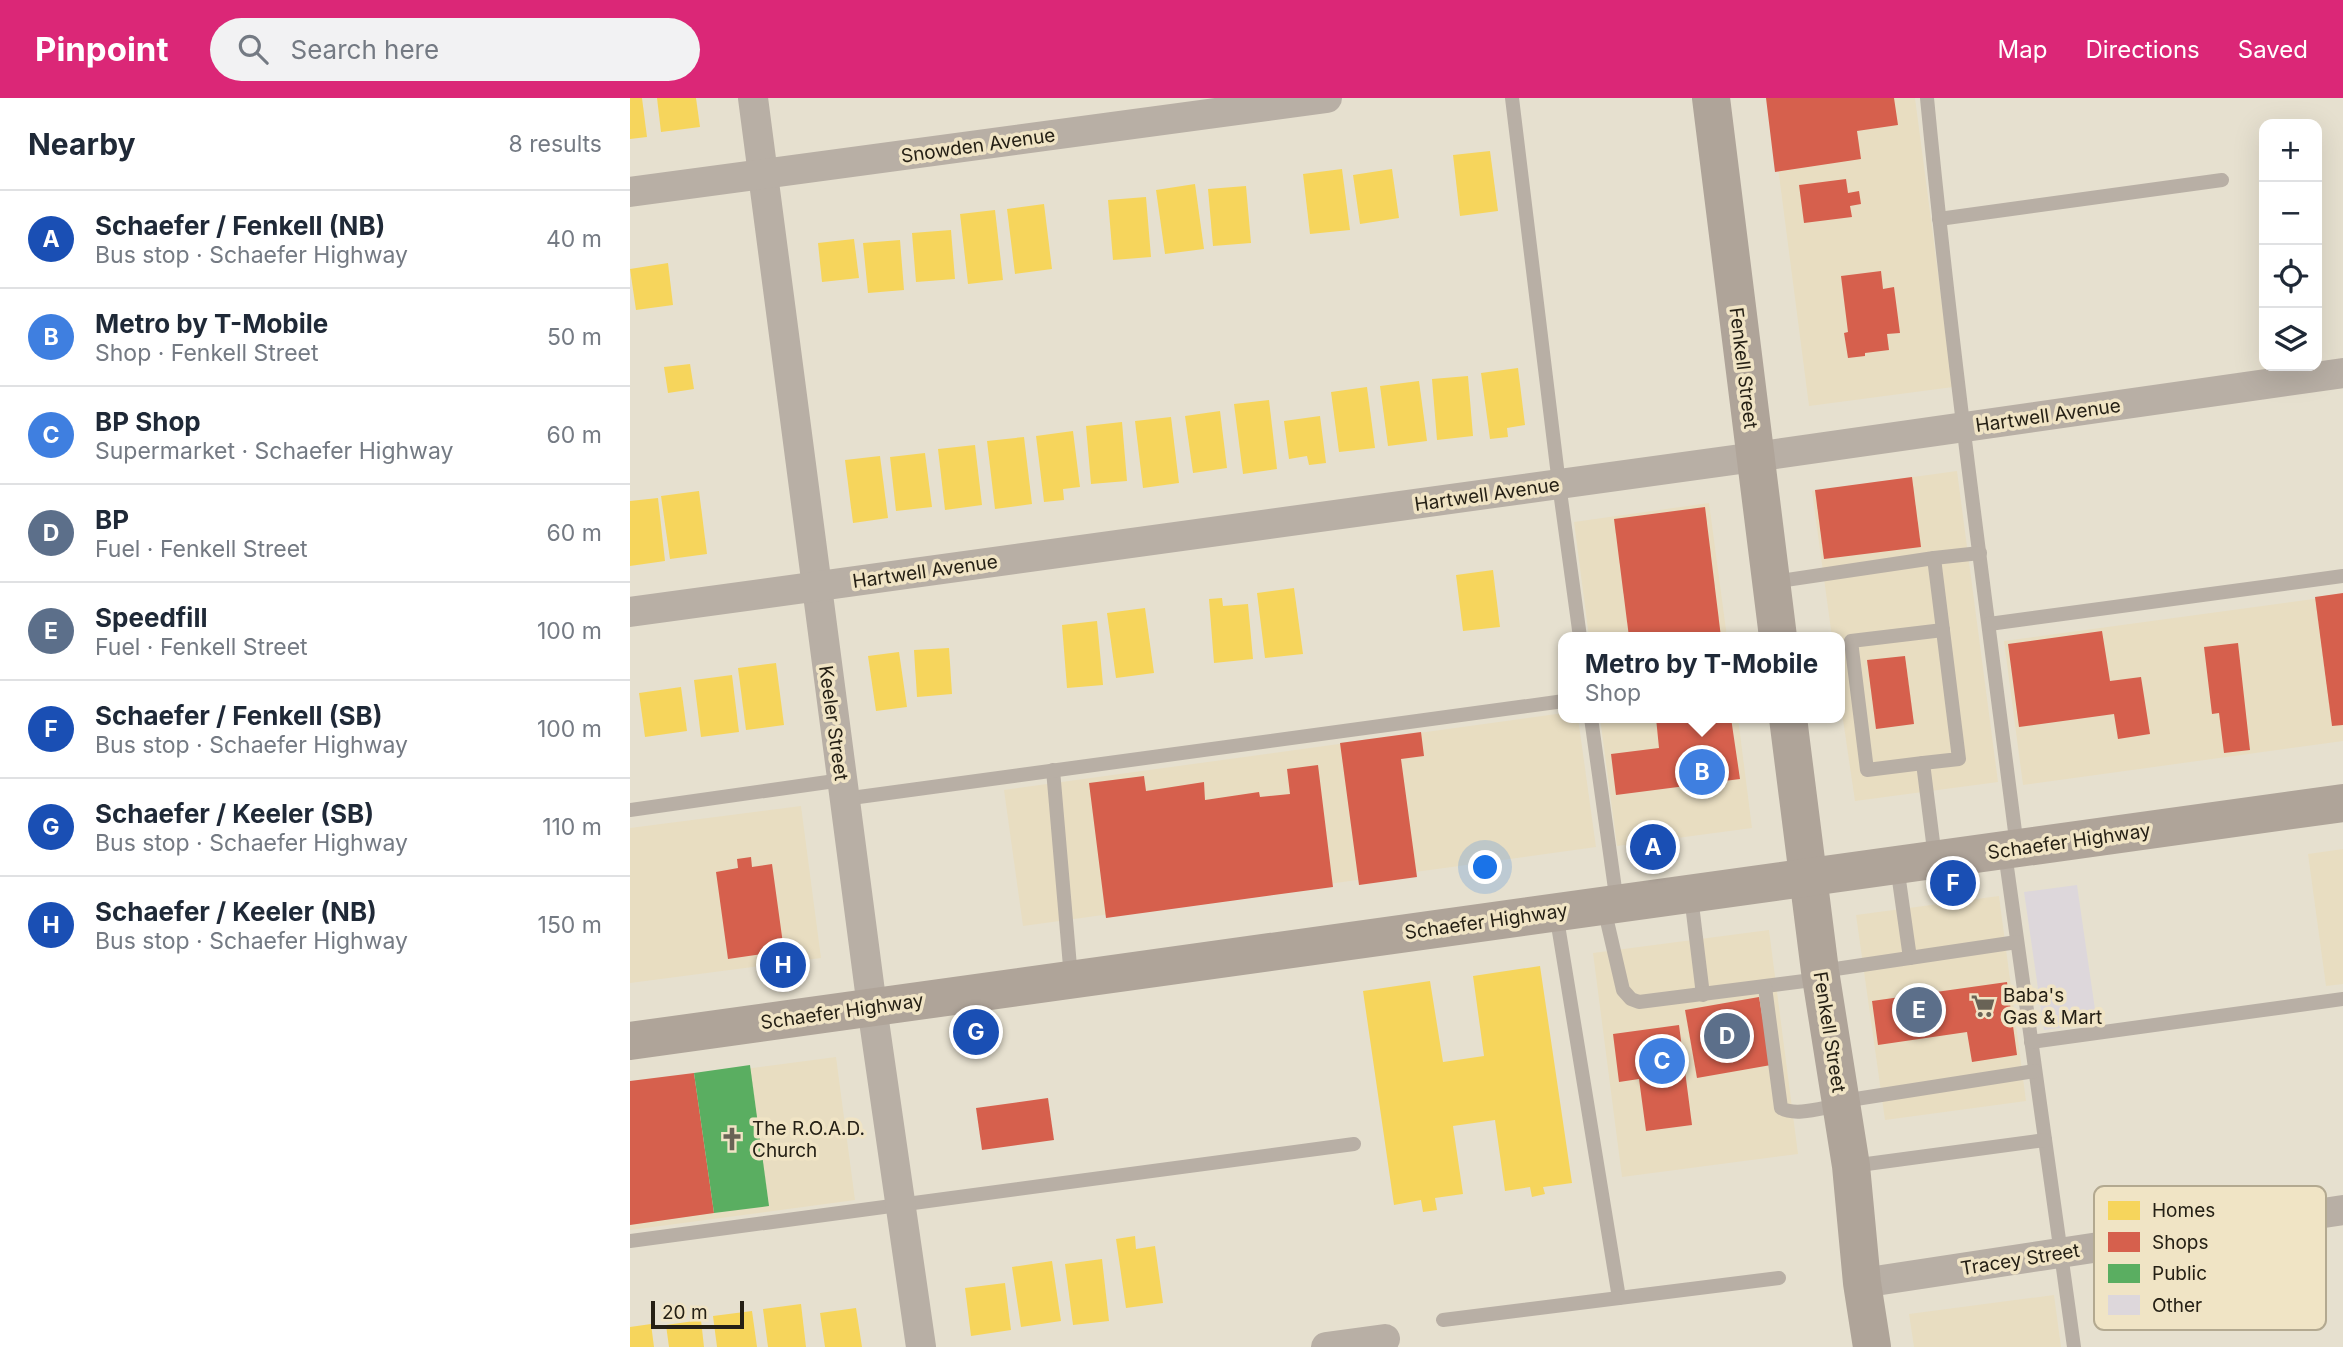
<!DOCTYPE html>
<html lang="en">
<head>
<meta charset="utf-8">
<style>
	body { margin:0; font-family:Inter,sans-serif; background:#f2f2f3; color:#1f2937 }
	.controls { position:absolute; right:21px; top:21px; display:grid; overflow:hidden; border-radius:14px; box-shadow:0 7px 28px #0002 }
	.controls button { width:63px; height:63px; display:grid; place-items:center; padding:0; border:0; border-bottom:2px solid #e0e1e3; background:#fff; color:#1f2937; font:35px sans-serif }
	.scale { position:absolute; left:21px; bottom:18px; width:93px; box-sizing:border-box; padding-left:7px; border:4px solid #252015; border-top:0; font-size:19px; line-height:24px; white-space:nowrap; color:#252015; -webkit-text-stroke:5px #f0e4c5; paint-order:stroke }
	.you { position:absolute; left:856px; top:770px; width:24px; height:24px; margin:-18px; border:5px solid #fff; border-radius:50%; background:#1a73e8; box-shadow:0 0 0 10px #1a73e833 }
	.badge { display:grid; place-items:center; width:46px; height:46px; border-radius:50%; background:#db2777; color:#fff; font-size:23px; font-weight:700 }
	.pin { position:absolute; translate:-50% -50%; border:4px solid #fff; box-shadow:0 2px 7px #0006 }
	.popup { position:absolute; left:928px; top:534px; width:287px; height:91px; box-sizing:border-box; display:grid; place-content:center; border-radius:14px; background:#fff; filter:drop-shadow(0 2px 5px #0005); font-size:23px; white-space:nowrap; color:#747a83 }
	.popup b { font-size:26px; color:#1f2937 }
	.popup::after { content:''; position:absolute; left:50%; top:100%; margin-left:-14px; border:14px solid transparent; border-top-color:#fff }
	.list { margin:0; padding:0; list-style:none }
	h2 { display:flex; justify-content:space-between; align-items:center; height:91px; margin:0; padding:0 28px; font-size:30px }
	h2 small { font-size:23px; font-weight:400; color:#747a83 }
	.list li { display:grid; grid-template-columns:46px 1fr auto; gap:21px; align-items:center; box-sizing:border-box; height:98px; padding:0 28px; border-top:2px solid #e0e1e3 }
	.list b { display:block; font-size:26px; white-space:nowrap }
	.list p { margin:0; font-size:23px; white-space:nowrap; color:#747a83 }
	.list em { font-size:23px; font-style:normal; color:#747a83 }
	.icon { flex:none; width:38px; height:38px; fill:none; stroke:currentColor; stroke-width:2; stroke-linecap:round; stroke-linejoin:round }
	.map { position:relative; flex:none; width:1713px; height:1249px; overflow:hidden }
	header { display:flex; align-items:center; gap:42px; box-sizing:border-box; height:98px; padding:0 35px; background:#db2777; color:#fff }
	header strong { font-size:33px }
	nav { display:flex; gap:38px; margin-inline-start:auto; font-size:24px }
	.search { width:490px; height:63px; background:#f2f2f3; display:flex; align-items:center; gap:18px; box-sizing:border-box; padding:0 24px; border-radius:38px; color:#747a83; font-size:26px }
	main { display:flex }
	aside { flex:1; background:#fff }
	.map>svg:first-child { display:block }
</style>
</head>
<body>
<header>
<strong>Pinpoint</strong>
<div class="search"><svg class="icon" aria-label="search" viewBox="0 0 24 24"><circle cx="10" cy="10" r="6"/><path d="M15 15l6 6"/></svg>Search here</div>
<nav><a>Map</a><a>Directions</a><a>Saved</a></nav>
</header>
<main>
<aside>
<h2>Nearby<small>8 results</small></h2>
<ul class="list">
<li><span class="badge" style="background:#1a4fb4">A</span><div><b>Schaefer / Fenkell (NB)</b><p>Bus stop · Schaefer Highway</p></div><em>40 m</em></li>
<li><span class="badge" style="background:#3f7fe0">B</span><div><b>Metro by T-Mobile</b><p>Shop · Fenkell Street</p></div><em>50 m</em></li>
<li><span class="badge" style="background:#3f7fe0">C</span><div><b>BP Shop</b><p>Supermarket · Schaefer Highway</p></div><em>60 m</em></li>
<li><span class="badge" style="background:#5c6f8a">D</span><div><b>BP</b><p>Fuel · Fenkell Street</p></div><em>60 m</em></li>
<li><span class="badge" style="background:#5c6f8a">E</span><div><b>Speedfill</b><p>Fuel · Fenkell Street</p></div><em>100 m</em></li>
<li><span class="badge" style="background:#1a4fb4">F</span><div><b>Schaefer / Fenkell (SB)</b><p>Bus stop · Schaefer Highway</p></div><em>100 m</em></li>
<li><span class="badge" style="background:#1a4fb4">G</span><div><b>Schaefer / Keeler (SB)</b><p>Bus stop · Schaefer Highway</p></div><em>110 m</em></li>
<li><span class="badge" style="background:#1a4fb4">H</span><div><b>Schaefer / Keeler (NB)</b><p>Bus stop · Schaefer Highway</p></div><em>150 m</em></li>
</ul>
</aside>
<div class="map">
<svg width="1713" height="1249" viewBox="0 0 1713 1249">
	<rect width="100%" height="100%" fill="#e6e0cf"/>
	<g fill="#e8ddc1">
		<polygon points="1139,0 1285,0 1323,289 1179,308"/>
		<polygon points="1327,373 1368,684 1225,703 1210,601 1210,539 1202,539 1182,393"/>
		<polygon points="1079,405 1097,539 959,539 944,424"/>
		<polygon points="1713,497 1713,643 1393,687 1374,543"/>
		<polygon points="934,615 934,620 948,620 966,749 393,828 374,692"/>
		<polygon points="970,620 1108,620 1122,730 987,748"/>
		<polygon points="171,708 191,860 0,885 0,730"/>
		<polygon points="1713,751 1713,886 1696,888 1678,756"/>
		<polygon points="1369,798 1396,1003 1255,1022 1226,817"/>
		<polygon points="1139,832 1168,1056 992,1079 963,855"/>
		<polygon points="206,959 225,1102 0,1132 0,986"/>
		<polygon points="1424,1197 1431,1249 1284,1249 1279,1216"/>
	</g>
	<g fill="#f6d55c">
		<polygon points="0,0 12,0 17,39 0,41"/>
		<polygon points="27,0 66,0 70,29 31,34"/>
		<polygon points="860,53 868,113 830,118 823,57"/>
		<polygon points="712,71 720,132 680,136 673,76"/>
		<polygon points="762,71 769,120 730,126 723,77"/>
		<polygon points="565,86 574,151 535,156 526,92"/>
		<polygon points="616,88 621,145 583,148 578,91"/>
		<polygon points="516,99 521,159 483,162 478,102"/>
		<polygon points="414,106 422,171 385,176 377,111"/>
		<polygon points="365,112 373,182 338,186 330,116"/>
		<polygon points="321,132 325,181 286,184 282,135"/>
		<polygon points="224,141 229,180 192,184 188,145"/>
		<polygon points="270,142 274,192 238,195 233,145"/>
		<polygon points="38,165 43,207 6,212 0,171"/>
		<polygon points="60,266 64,291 38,295 34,269"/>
		<polygon points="888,270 895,327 877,330 878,339 860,341 851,275"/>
		<polygon points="838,278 843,338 807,342 802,281"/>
		<polygon points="789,283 797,343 758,348 750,288"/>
		<polygon points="737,289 745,350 709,354 701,294"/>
		<polygon points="639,302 647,371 613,376 604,306"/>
		<polygon points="590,313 597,370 563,375 555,318"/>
		<polygon points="690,318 696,365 679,367 677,358 659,361 654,323"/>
		<polygon points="541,319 549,385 513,390 505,323"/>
		<polygon points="492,324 497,383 461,386 456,328"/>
		<polygon points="443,333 450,389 433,391 434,402 414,404 406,338"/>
		<polygon points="394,339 402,406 365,411 357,343"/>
		<polygon points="345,347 352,407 315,412 308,351"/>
		<polygon points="295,355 302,409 266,413 260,359"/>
		<polygon points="250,358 258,420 223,425 215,362"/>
		<polygon points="69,393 77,456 40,461 31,398"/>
		<polygon points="28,400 35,463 0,468 0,403"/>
		<polygon points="863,472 870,529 833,533 826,477"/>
		<polygon points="664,490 673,556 635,560 627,495"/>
		<polygon points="592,500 593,508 618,506 623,561 584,565 579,501"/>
		<polygon points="515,510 524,575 486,580 477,515"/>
		<polygon points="467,523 473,587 437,590 432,527"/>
		<polygon points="319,550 322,596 287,599 284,552"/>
		<polygon points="269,554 277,609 246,613 238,558"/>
		<polygon points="146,565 154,627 116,632 108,570"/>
		<polygon points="102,577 109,634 71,639 64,582"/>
		<polygon points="51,589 57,633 15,639 9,595"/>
		<polygon points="910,868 942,1085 913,1089 915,1096 902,1099 900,1089 875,1093 865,1022 823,1028 833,1096 805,1100 807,1112 793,1114 791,1102 764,1107 733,893 800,883 813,964 854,958 843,878"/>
		<polygon points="505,1138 506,1151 525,1148 533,1205 496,1210 486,1141"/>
		<polygon points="472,1161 479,1223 443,1227 435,1166"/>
		<polygon points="422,1163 431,1223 391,1229 382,1169"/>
		<polygon points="375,1185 381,1232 341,1238 335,1190"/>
		<polygon points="171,1206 176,1249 138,1249 133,1211"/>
		<polygon points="226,1210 232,1249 195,1249 190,1215"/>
		<polygon points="122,1213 127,1249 87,1249 83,1218"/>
		<polygon points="71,1222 74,1249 39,1249 36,1227"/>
		<polygon points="21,1226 24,1249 0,1249 0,1229"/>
	</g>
	<g fill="#d6604d">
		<polygon points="1136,0 1264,0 1268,27 1227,33 1231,61 1145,74"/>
		<polygon points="1216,81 1218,95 1229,93 1231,106 1220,108 1222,119 1174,125 1169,87"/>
		<polygon points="1251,173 1253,191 1264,189 1270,235 1257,236 1259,252 1235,255 1235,258 1218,260 1214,235 1218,234 1211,178"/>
		<polygon points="1282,379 1291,449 1194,461 1185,392"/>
		<polygon points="1075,409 1091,539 999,539 984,421"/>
		<polygon points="1713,495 1713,627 1702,628 1685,499"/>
		<polygon points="1472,533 1480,583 1511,579 1520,636 1488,641 1484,616 1389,629 1378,546"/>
		<polygon points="1608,545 1620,652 1594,655 1589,615 1582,616 1574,549"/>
		<polygon points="1275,558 1284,626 1246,631 1237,562"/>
		<polygon points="1026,620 1101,620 1110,681 986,697 981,656 1029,650"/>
		<polygon points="791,634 794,658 771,661 787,779 729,787 710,645"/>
		<polygon points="688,667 703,789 476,820 459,685 514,678 516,693 574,684 575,702 629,694 630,699 660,696 657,671"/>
		<polygon points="121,759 122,769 142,766 154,853 98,861 86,774 108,770 107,761"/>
		<polygon points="1377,884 1387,957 1342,964 1337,934 1248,947 1242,903"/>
		<polygon points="1129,899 1141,967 1067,980 1055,912"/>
		<polygon points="1049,927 1062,1027 1016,1033 1009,981 989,984 983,936"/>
		<polygon points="64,975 84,1115 0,1127 0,983"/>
		<polygon points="418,1000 424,1042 352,1052 346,1010"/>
	</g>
	<polygon fill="#5aae61" points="120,967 139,1108 84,1115 64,975"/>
	<polygon fill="#ddd7db" points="1447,787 1467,925 1414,932 1394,794"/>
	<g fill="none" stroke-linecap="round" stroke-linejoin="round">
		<g stroke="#b8afa5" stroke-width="14">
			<polyline points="882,0 929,386 950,539"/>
			<path d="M1297,0C1321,250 1355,499 1387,749"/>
			<polyline points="1309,121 1592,82"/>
			<polyline points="1143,484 1304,460"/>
			<polyline points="1359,526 1713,478"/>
			<polyline points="961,620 987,805"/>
			<polyline points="1293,665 1237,672 1221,543 1313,532"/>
			<polyline points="423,672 441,880"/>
			<polyline points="214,701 934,603"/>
			<polyline points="0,712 212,682"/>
			<polyline points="1375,755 1444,1249"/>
			<polyline points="1305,760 1293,665 1329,661 1304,460 1350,455"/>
			<polyline points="1267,768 1280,860"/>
			<polyline points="1061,798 1073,897"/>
			<polyline points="974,810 993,892 1001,901 1009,904 1190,881"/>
			<polyline points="926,815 989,1200"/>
			<polyline points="1192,873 1387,844"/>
			<path d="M1135,889L1151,1010C1166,1019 1194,1009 1210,1007"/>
			<polyline points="1401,944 1713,901"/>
			<polyline points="1213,1003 1405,973"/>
			<polyline points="1222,1068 1415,1042"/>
			<polyline points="0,1143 724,1046"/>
			<polyline points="813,1222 1149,1180"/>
		</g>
		<g stroke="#b8afa5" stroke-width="30">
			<polyline points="123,0 242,909 291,1249"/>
			<polyline points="0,94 697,0"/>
			<polyline points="0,514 1125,359 1713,275"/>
			<polyline points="1232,1185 1713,1112"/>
			<polyline points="696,1249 755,1241"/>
		</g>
		<g stroke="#afa499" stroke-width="38">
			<polyline points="1081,0 1148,539"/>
			<polyline points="1158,620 1190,873 1221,1068 1232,1185 1242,1249"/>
			<polyline points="0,943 1713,705"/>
		</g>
	</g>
	<defs>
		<g id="supermarket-bare" transform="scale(1.89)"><path d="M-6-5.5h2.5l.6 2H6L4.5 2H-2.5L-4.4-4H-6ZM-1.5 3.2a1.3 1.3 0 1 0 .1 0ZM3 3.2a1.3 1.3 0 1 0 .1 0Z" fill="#696356" stroke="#f0e4c5" stroke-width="2.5" paint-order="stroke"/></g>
		<g id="church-bare" transform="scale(1.89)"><path d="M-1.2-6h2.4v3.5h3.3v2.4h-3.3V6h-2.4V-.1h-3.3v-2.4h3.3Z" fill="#696356" stroke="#f0e4c5" stroke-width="2.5" paint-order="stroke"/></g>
	</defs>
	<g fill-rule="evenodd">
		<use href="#supermarket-bare" x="1353" y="908"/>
		<use href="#church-bare" x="102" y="1041"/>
	</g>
	<g text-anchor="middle" stroke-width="7" stroke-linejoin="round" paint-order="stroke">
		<g font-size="19" fill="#252015" stroke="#f0e4c5">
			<text transform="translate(348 47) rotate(-8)" y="7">Snowden Avenue</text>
			<text transform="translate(1114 270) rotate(83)" y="7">Fenkell Street</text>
			<text transform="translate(1418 317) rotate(-8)" y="7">Hartwell Avenue</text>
			<text transform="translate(857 396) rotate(-8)" y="7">Hartwell Avenue</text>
			<text transform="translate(295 473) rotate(-8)" y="7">Hartwell Avenue</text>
			<text transform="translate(204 625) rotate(82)" y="7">Keeler Street</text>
			<text transform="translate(1439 743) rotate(-8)" y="7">Schaefer Highway</text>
			<text transform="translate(856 823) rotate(-8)" y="7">Schaefer Highway</text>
			<text transform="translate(212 913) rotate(-8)" y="7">Schaefer Highway</text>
			<text transform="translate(1200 934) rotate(81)" y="7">Fenkell Street</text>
			<text transform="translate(1390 1161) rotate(-9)" y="7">Tracey Street</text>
		</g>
		<g font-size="19" fill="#252015" stroke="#f0e4c5" text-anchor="start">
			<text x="1373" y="904">Baba's<tspan x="1373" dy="22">Gas &amp; Mart</tspan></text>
			<text x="122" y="1037">The R.O.A.D.<tspan x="122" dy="22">Church</tspan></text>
		</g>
	</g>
	<rect x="1464" y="1088" width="232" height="144" rx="10" fill="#f0e4c5" stroke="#b3a990" stroke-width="2"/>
	<rect x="1478" y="1103" width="32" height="19" fill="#f6d55c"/>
	<rect x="1478" y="1134" width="32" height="20" fill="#d6604d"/>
	<rect x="1478" y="1166" width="32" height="19" fill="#5aae61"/>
	<rect x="1478" y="1197" width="32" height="20" fill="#ddd7db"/>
	<g font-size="19" fill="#252015">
		<text x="1522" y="1119">Homes</text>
		<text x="1522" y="1151">Shops</text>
		<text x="1522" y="1182">Public</text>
		<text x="1522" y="1214">Other</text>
	</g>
</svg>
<div class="controls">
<button>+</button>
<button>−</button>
<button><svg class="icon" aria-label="locate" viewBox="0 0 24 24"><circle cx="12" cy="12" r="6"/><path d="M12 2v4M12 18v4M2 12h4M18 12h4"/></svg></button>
<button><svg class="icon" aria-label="layers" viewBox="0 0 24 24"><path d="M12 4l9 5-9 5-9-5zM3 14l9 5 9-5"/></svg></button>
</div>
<div class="scale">20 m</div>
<div class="you"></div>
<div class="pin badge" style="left:1023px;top:749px;background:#1a4fb4">A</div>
<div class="pin badge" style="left:1072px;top:674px;background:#3f7fe0">B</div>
<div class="popup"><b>Metro by T-Mobile</b>Shop</div>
<div class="pin badge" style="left:1032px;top:963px;background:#3f7fe0">C</div>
<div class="pin badge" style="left:1097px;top:938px;background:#5c6f8a">D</div>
<div class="pin badge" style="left:1289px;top:912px;background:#5c6f8a">E</div>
<div class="pin badge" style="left:1323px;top:785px;background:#1a4fb4">F</div>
<div class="pin badge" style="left:346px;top:934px;background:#1a4fb4">G</div>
<div class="pin badge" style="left:153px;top:867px;background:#1a4fb4">H</div>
</div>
</main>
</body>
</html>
